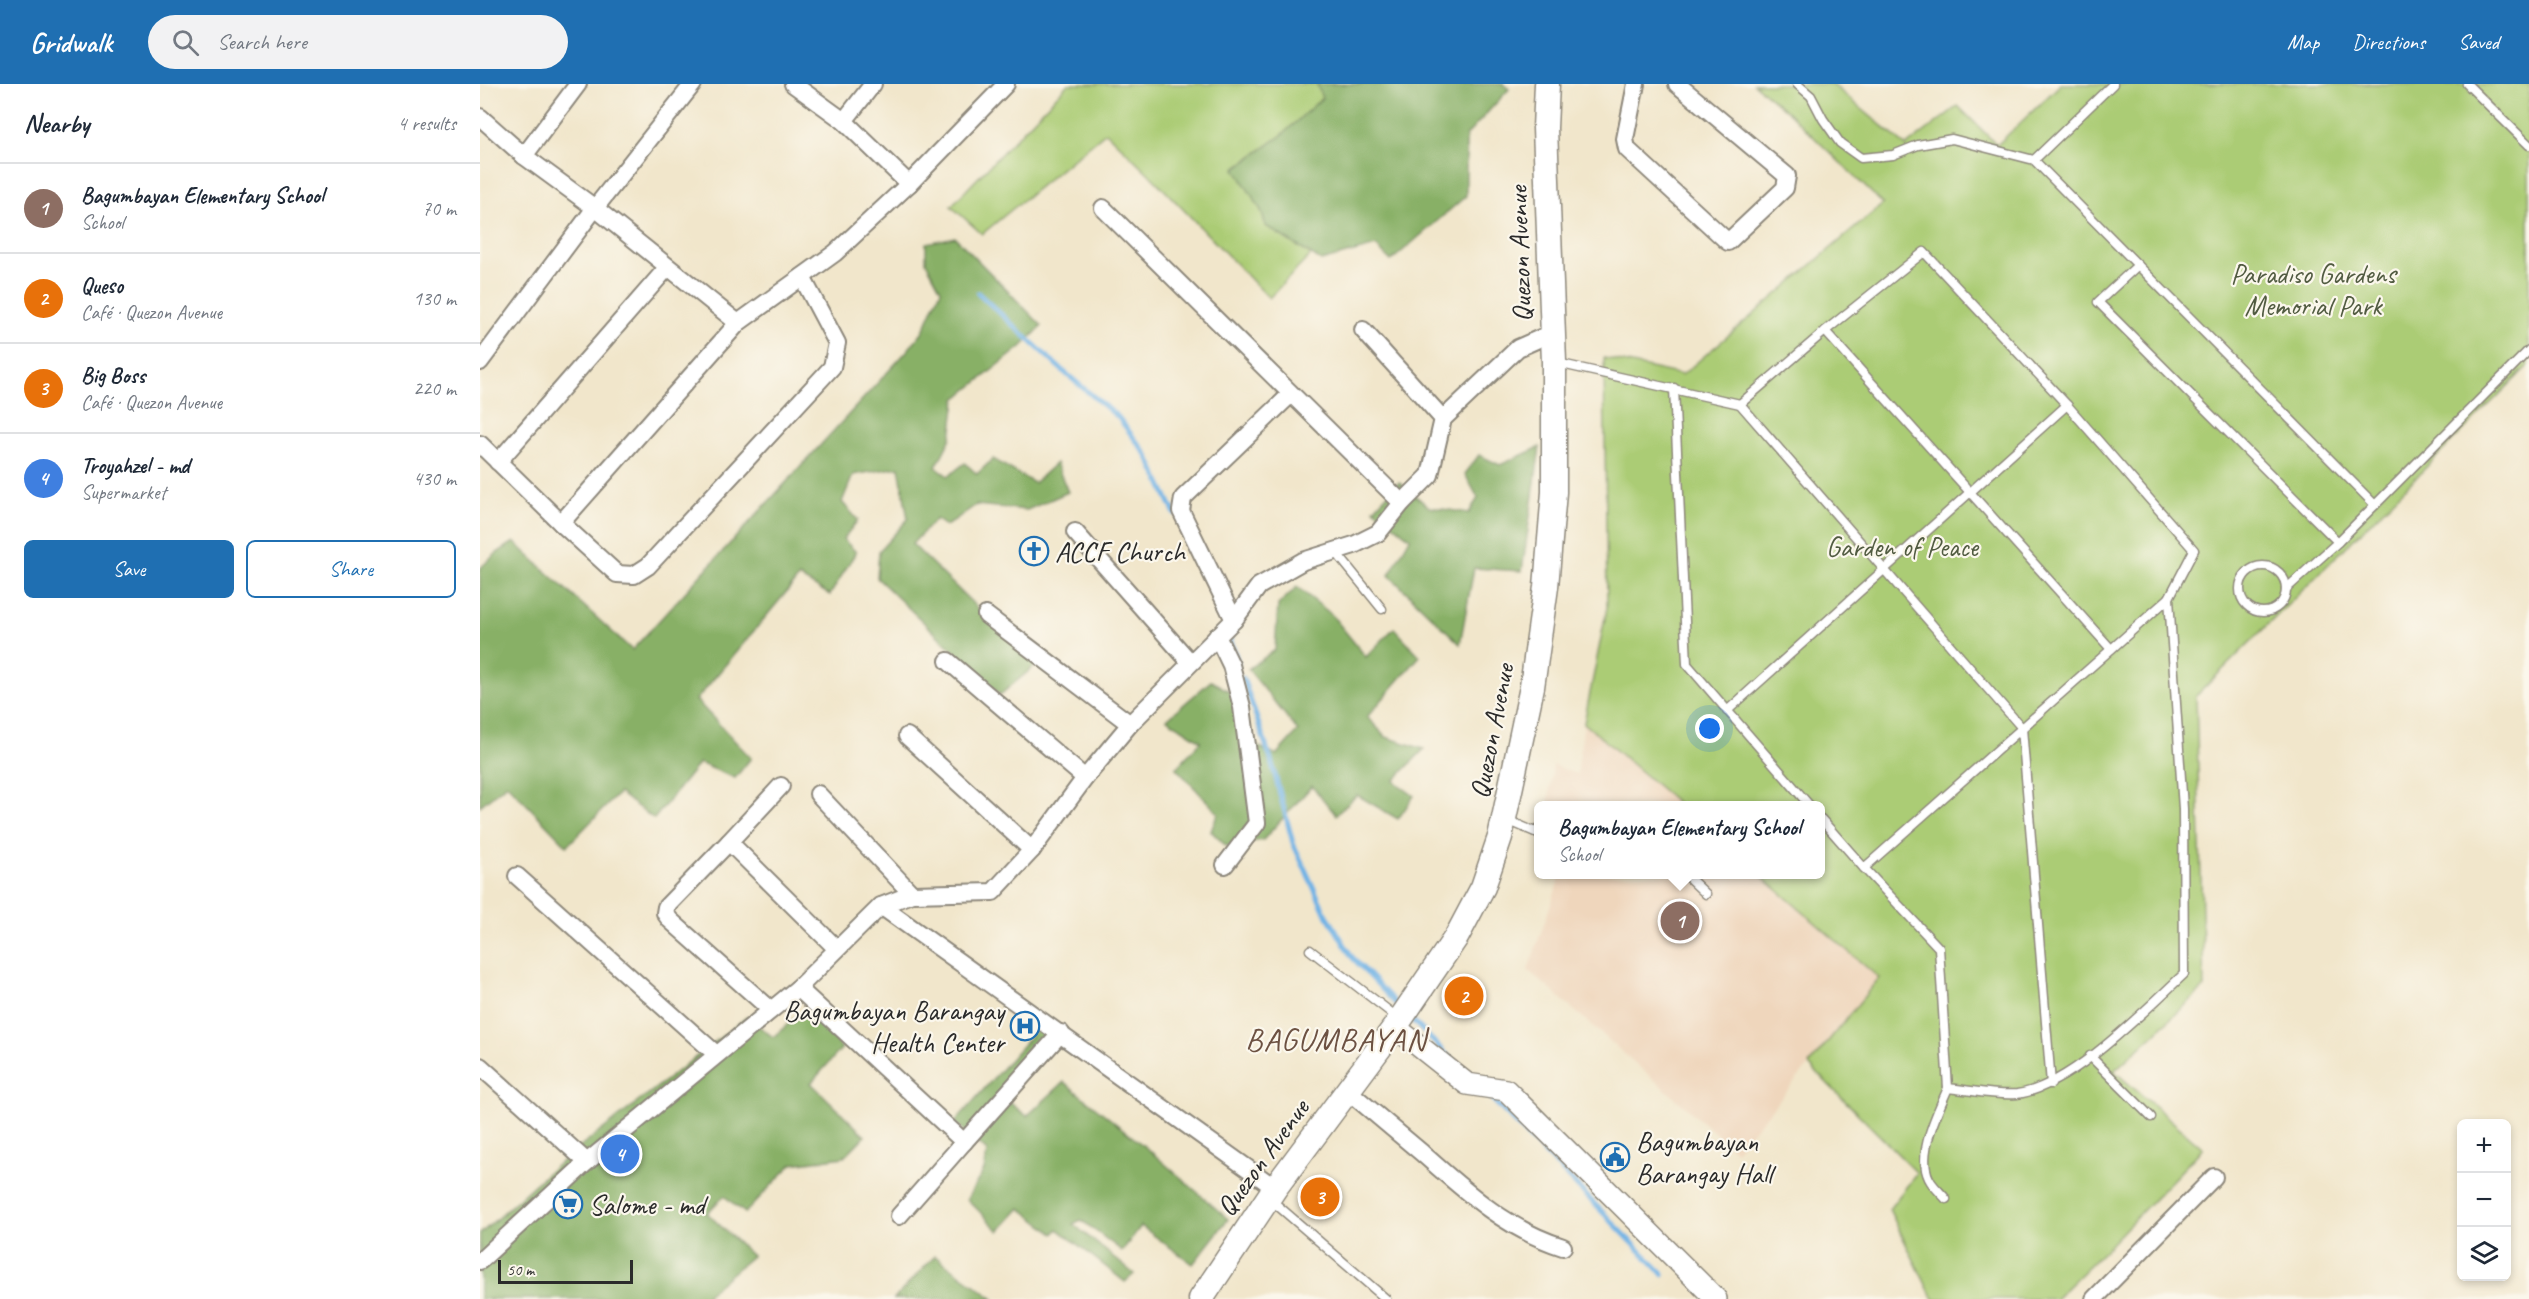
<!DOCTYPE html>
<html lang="en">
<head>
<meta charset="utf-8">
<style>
	body { margin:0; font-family:Caveat,sans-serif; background:#f2f2f3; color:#1f2937 }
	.controls { position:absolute; right:18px; bottom:18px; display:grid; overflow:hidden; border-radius:9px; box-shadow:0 3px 9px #0003 }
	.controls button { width:54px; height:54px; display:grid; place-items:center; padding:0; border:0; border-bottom:2px solid #e0e1e3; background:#fff; color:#1f2937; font:30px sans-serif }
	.scale { position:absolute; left:18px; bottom:15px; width:135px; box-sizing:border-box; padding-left:6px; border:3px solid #2b2b2b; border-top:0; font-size:16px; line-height:21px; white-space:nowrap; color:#2b2b2b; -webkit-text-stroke:4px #fbf7ec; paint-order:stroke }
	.you { position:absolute; left:1230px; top:645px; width:21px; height:21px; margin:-15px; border:4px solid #fff; border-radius:50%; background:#1a73e8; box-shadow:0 0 0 9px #1a73e833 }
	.badge { display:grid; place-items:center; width:39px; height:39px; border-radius:50%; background:#1f6fb2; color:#fff; font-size:20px; font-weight:700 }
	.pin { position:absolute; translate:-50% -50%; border:3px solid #fff; box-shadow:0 2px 6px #0006 }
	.popup { position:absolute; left:1054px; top:717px; width:291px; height:78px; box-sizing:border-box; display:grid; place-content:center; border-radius:9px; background:#fff; filter:drop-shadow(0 2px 4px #0005); font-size:20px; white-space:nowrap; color:#747a83 }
	.popup b { font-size:22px; color:#1f2937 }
	.popup::after { content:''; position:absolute; left:50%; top:100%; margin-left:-12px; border:12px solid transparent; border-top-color:#fff }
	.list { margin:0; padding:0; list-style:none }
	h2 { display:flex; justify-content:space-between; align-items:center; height:78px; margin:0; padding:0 24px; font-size:26px }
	h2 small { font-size:20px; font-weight:400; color:#747a83 }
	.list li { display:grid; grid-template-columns:39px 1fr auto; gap:18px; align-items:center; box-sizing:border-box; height:90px; padding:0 24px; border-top:2px solid #e0e1e3 }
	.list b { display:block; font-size:22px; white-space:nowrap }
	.list p { margin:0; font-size:20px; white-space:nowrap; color:#747a83 }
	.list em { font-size:20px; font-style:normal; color:#747a83 }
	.actions { display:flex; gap:12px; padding:18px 24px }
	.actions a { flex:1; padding:14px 0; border:2px solid #1f6fb2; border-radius:9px; text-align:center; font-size:21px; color:#1f6fb2 }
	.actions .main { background:#1f6fb2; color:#fff }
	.icon { flex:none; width:33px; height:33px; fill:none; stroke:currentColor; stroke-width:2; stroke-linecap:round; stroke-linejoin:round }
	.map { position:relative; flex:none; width:2049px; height:1215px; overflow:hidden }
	header { display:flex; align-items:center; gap:36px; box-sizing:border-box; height:84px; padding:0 30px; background:#1f6fb2; color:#fff }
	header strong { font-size:28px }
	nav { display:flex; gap:33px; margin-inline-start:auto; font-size:21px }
	.search { width:420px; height:54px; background:#f2f2f3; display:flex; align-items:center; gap:15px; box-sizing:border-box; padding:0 21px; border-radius:33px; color:#747a83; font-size:22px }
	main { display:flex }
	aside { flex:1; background:#fff }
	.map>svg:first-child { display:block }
</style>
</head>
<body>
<header>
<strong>Gridwalk</strong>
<div class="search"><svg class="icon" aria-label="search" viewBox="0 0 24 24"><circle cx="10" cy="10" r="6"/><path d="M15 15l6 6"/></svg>Search here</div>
<nav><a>Map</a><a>Directions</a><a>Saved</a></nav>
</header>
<main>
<aside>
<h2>Nearby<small>4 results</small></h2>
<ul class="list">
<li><span class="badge" style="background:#8d6e63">1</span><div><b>Bagumbayan Elementary School</b><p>School</p></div><em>70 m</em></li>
<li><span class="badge" style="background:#e8710a">2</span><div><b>Queso</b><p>Café · Quezon Avenue</p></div><em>130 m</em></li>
<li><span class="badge" style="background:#e8710a">3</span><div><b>Big Boss</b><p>Café · Quezon Avenue</p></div><em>220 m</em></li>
<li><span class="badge" style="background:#3f7fe0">4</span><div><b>Troyahzel - md</b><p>Supermarket</p></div><em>430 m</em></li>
</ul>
<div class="actions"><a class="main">Save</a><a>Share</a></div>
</aside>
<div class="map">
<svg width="2049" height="1215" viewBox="0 0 2049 1215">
	<rect width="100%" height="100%" fill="#fbf7ec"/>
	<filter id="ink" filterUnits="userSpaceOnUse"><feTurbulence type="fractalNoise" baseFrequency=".0167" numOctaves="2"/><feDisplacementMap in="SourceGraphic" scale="12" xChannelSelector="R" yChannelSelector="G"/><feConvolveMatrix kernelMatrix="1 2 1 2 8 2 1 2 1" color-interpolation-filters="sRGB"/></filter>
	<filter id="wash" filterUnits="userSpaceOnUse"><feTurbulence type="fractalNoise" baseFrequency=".008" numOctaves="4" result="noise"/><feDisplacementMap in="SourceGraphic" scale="24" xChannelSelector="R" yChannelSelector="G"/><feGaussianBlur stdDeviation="1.35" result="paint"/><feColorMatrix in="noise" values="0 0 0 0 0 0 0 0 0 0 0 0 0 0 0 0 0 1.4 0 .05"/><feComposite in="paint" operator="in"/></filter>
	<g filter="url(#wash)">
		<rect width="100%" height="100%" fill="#f1e6cb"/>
		<g fill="#efd6bc">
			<polygon points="1104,639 1200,721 1068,722 1073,681 1097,690"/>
			<polygon points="1280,790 1400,893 1329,981 1256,1067 1048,886 1081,791"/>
		</g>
		<g fill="#abcc74" stroke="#6b7c50" stroke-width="1.5">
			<polygon points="588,0 837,0 842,14 802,51 755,84 781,126 786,142 831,171 789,214 668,89 626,48 502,150 471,122"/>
			<polygon points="1274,0 1352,0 1426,62 1478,22 1517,61 1581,0 2049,0 2049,281 1716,612 1724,904 1634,987 1723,1064 1627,1164 1575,1215 1453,1215 1409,1125 1437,1089 1329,981 1399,894 1280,791 1341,790 1341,722 1200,721 1104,639 1127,524 1124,274 1202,291 1403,120 1309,29"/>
		</g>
		<g fill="#88b066" stroke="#5a6e48" stroke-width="1.5">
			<polygon points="837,0 1023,0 1029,5 986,52 986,112 911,177 896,162 841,177 786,142 781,126 755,85 802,51 842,14"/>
			<polygon points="475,153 562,242 541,263 476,315 471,354 456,383 468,392 485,379 497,390 513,375 554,399 576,379 588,408 547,426 496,421 466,442 456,435 432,460 556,581 520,611 397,494 399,467 428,435 419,383 373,391 362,418 378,436 363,455 376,468 350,511 319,493 216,616 271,674 255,694 219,679 174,735 139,709 87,762 27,700 0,722 0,484 17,469 34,458 152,566 427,267 443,247 461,206 446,178 446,159"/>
			<polygon points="1060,363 1042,487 994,484 980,560 909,491 930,454 894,425 919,398 949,423 989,429 998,414 985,390 999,371 1020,381"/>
			<polygon points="817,503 851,530 886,573 914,544 940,572 887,633 906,653 944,665 914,697 934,712 918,735 877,711 856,731 832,702 783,756 746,762 731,747 738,729 696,684 721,657 687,635 731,597 756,611 775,661 796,671 818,647 768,585 795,566 798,521"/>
			<polygon points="326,925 362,964 331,999 385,1052 364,1073 312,1080 265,1129 244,1112 227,1129 272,1172 226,1211 229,1215 0,1215 0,1150 67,1089 267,933 293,953"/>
			<polygon points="558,944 573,951 520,1011 547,1032 584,998 669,1066 748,1135 713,1180 661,1142 642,1167 601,1136 593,1140 654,1190 645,1198 578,1145 574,1150 540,1124 519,1147 487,1115 504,1086 507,1067 475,1038"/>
			<polygon points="455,1172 514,1215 414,1215"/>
		</g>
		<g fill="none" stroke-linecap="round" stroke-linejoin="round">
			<g stroke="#70b2e5" stroke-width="5">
				<polyline points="498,209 583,287 638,333 667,371 695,430"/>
				<polyline points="748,548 758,579"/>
				<polyline points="763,594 791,676 813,759 844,826 872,873 920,924"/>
				<polyline points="929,933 971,975"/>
				<polyline points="1008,1011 1183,1190"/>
			</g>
		</g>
	</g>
	<g filter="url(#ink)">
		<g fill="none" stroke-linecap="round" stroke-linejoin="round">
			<g stroke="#8e887b" stroke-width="11">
				<g id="service">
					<polyline points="1317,0 1331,12 1343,35 1360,59 1381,74 1413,71 1438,61 1472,55 1554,76 1633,0"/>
					<polyline points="1987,0 2049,61"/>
					<polyline points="1554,76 1895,421 2049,266"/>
					<polyline points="1658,181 1618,218 1858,458 1895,421"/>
					<polyline points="1345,247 1631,565"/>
					<path d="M1077,279L1260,320L1345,247L1444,168L1587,321L1714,466L1689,514L1703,725L1704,890C1664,927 1591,1003 1537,1010C1517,1012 1489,1006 1468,1004L1459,864L1384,784L1341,735"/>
					<polyline points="1194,304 1207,580 1330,722"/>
					<polyline points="1260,320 1542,644 1571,1000"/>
					<polyline points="855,467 902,525"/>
					<circle cx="1783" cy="505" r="23"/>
					<polyline points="1806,505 1858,458"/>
					<polyline points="1247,627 1587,321"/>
					<polyline points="1025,735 1055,748 1059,745"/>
					<polyline points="1384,784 1689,514"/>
					<polyline points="1205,790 1226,810"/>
					<polyline points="830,866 918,934"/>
					<polyline points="1610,972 1671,1033"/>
					<polyline points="790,1115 906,1215"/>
					<path d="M1466,1115C1461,1109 1455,1104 1451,1098C1434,1073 1458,1028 1468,1004"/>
				</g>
			</g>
			<g stroke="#8e887b" stroke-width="20">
				<g id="minor">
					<polyline points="313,0 364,37 429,100"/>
					<polyline points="1156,0 1145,55 1147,65 1248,158 1305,104 1307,92 1197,0"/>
					<polyline points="0,33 44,72 115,124 258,239"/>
					<polyline points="364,37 393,0"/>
					<polyline points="44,72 98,0"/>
					<polyline points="623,124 922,419"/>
					<polyline points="883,246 963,335"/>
					<polyline points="0,278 115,124 213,0"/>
					<polyline points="0,360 81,439 137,490 154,491 168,482 352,283 357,259 322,193"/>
					<polyline points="18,378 187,184"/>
					<polyline points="81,439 258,239 355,169 429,100 526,0"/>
					<polyline points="595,448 710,578"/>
					<polyline points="506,531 650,640"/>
					<polyline points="754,536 701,427 703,414 811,310"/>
					<polyline points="737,552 751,581 762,623 777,739 745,781"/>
					<polyline points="468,577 605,694"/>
					<polyline points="427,652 552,766"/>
					<polyline points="338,710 432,810"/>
					<polyline points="249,758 301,702"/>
					<polyline points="37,792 236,970"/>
					<polyline points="401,822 795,1104"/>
					<polyline points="318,904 484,1058 581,949"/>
					<polyline points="291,926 190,836 185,829 186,823 249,758 357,865"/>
					<polyline points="0,982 107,1078"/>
					<path d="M867,1006C892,1027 917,1048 942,1069C987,1109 1026,1145 1083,1163"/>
					<polyline points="419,1132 484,1058"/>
					<polyline points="0,1177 107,1078 318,904 401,822 432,810 513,808 552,766 605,694 650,640 754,536 779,502 823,477 874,461 898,449 922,419 950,391 963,335 1038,264 1072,249"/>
					<polyline points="1614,1215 1734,1093"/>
				</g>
			</g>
			<g stroke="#8e887b" stroke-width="24">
				<polyline id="tertiary" points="915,943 987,1000 1026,1006 1236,1215"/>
			</g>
			<g stroke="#8e887b" stroke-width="27">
				<polyline id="secondary" points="721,1215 795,1104 915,943 977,852 1003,803 1020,753 1052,603 1066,503 1074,408 1074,278 1065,44 1067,0"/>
			</g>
			<use href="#service" stroke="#fff" stroke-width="8"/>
			<use href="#minor" stroke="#fff" stroke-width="16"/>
			<use href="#tertiary" stroke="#fff" stroke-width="21"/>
			<use href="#secondary" stroke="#fff" stroke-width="24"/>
		</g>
	</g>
	<defs>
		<g id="church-ring" transform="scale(1.5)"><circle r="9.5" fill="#fbf7ec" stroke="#1f6fb2" stroke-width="1.5"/><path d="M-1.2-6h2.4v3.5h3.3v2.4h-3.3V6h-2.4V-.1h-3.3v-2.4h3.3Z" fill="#1f6fb2"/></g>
		<g id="hospital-ring" transform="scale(1.5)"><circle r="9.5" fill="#fbf7ec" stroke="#1f6fb2" stroke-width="1.5"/><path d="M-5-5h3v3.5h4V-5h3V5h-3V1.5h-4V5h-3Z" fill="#1f6fb2"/></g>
		<g id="civic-ring" transform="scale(1.5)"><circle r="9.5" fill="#fbf7ec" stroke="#1f6fb2" stroke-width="1.5"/><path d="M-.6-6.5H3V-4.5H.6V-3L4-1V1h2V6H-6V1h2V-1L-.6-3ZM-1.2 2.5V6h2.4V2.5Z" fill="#1f6fb2"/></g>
		<g id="supermarket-ring" transform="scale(1.5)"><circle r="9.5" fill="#fbf7ec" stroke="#1f6fb2" stroke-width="1.5"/><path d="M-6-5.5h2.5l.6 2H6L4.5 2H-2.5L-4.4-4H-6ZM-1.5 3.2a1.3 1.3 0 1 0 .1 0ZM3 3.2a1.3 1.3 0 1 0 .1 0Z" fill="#1f6fb2"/></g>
	</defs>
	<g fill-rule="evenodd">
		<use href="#church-ring" x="554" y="467"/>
		<use href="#hospital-ring" x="545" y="942"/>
		<use href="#civic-ring" x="1135" y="1073"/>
		<use href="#supermarket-ring" x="88" y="1120"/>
	</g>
	<g text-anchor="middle" stroke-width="4.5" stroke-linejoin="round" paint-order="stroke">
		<g font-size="28" fill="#2b2b2b" stroke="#fbf7ec">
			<text transform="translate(1039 170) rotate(-92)" y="10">Quezon Avenue</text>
			<text transform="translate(1011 647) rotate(-79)" y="10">Quezon Avenue</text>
			<text transform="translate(782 1073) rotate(-54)" y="10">Quezon Avenue</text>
		</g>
		<g font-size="28" fill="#515b41" stroke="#fbf7ec">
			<text x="1833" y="199">Paradiso Gardens<tspan x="1833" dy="32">Memorial Park</tspan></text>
			<text x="1422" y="472">Garden of Peace</text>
		</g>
		<g font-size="28" fill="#2b2b2b" stroke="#fbf7ec" text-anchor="start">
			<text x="575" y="477">ACCF Church</text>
			<text x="524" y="936" text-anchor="end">Bagumbayan Barangay<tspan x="524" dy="32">Health Center</tspan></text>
			<text x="1156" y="1067">Bagumbayan<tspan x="1156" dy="32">Barangay Hall</tspan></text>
			<text x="109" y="1130">Salome - md</text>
		</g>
		<g font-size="32" letter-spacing="1.5" fill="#6c5142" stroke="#fbf7ec">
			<text x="856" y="966">BAGUMBAYAN</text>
		</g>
	</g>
</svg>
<div class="controls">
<button>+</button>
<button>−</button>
<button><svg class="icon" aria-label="layers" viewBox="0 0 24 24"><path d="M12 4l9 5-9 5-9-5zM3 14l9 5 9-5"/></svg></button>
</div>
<div class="scale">50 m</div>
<div class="you"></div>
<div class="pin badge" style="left:1200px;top:837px;background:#8d6e63">1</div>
<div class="popup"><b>Bagumbayan Elementary School</b>School</div>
<div class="pin badge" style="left:984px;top:912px;background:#e8710a">2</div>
<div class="pin badge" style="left:840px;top:1113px;background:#e8710a">3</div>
<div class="pin badge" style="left:140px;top:1070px;background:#3f7fe0">4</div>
</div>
</main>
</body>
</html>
